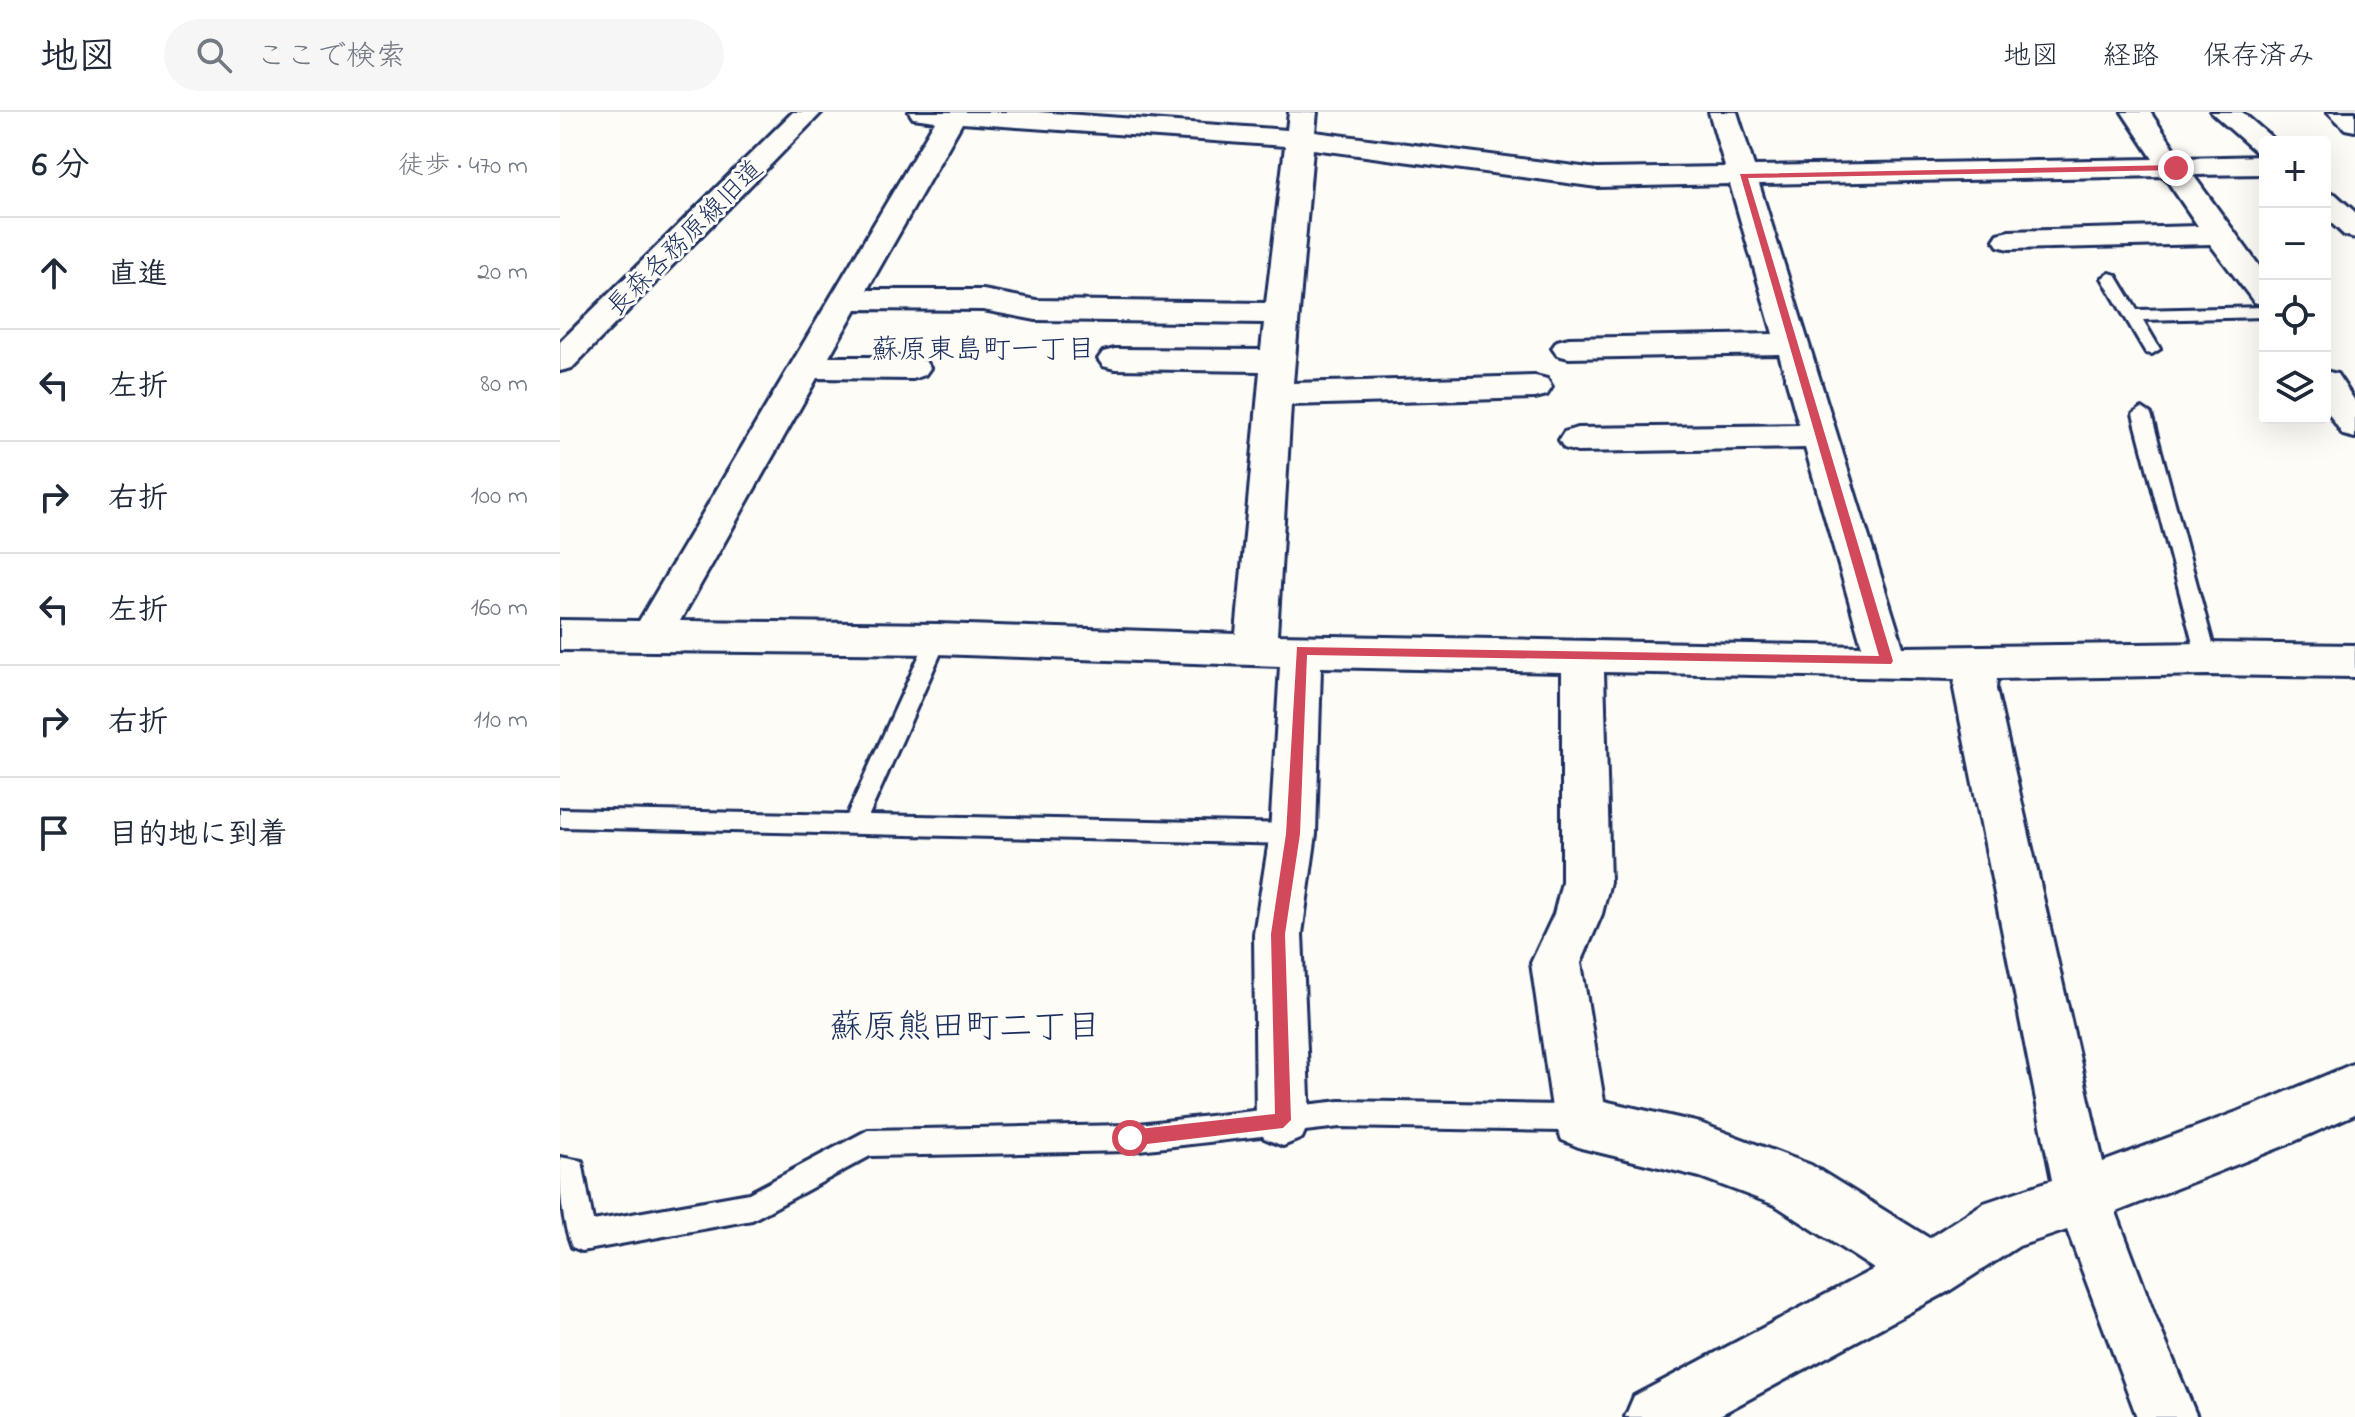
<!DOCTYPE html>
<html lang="ja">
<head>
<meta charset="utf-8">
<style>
	body { margin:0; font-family:"Indie Flower","Klee One",sans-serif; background:#f6f6f7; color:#1f2937 }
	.controls { position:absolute; right:24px; top:24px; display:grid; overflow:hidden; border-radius:8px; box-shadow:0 8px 32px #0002 }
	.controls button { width:72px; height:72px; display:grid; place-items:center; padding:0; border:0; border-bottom:2px solid #e0e1e3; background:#fff; color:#1f2937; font:40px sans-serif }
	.stop { position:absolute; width:24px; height:24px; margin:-18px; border:6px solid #d1495b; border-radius:50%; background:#fff }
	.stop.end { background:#d1495b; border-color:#fff; box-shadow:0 2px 8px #0008 }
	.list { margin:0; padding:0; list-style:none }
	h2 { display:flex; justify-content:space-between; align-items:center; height:104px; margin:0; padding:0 32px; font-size:34px }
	h2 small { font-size:26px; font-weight:400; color:#747a83 }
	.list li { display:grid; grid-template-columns:52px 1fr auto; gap:24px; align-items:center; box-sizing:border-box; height:112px; padding:0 32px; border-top:2px solid #e0e1e3 }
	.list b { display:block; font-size:30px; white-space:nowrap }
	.list em { font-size:26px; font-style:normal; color:#747a83 }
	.icon { flex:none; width:44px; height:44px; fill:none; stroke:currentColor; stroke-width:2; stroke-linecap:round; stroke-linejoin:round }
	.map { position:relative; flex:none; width:1795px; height:1305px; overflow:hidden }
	header { display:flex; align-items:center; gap:48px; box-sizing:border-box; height:112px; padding:0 40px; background:#fff; border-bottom:2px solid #e0e1e3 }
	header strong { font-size:38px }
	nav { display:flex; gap:44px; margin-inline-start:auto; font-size:28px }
	.search { width:560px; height:72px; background:#f6f6f7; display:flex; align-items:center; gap:20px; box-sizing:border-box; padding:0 28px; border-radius:44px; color:#747a83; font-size:30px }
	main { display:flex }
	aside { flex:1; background:#fff }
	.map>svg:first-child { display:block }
</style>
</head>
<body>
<header>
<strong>地図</strong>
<div class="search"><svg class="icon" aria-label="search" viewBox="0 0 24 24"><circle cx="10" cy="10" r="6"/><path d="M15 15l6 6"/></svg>ここで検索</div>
<nav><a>地図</a><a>経路</a><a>保存済み</a></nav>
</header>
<main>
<aside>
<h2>6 分<small>徒歩 · 470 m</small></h2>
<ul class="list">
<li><svg class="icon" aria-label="ahead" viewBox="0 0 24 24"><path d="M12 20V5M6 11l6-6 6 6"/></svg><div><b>直進</b></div><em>20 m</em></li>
<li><svg class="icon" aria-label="left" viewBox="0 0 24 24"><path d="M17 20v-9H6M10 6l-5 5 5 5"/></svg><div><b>左折</b></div><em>80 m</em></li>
<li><svg class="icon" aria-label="right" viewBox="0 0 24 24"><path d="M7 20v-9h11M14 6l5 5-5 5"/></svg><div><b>右折</b></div><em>100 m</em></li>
<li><svg class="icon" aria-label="left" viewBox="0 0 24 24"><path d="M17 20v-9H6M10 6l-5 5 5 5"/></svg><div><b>左折</b></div><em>160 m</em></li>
<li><svg class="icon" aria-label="right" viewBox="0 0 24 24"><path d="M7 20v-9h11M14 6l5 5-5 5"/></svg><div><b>右折</b></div><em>110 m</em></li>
<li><svg class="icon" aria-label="arrive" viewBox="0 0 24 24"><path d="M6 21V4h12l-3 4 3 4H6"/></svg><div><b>目的地に到着</b></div></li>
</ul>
</aside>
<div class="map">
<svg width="1795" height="1305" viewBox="0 0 1795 1305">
	<rect width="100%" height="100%" fill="#fdfcf7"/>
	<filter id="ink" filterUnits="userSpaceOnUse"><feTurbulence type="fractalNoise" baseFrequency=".0125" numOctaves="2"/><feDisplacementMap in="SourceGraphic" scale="16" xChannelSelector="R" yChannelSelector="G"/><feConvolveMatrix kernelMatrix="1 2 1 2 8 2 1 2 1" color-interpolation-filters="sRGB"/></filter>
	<g filter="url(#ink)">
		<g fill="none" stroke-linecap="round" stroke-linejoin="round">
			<g stroke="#1b2f5e" stroke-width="6">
				<g id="lane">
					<polygon points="1550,161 1556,163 1577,198 1705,195 1705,205 1583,208 1600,237 1592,242 1586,241 1542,166"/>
					<polygon points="1582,296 1591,302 1657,547 1654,553 1640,553 1637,547 1573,302"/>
					<polygon points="377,519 384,522 387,527 309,703 733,712 741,715 744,722 741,729 733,732 0,715 0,697 287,703 367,527 370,522"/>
					<path d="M780,989L1003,993L1030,1001L1034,1010L1030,1019L1021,1023L1003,1019L780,1015L570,1039L310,1044L192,1108L22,1139L12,1135C1,1108 0,1074 0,1045L22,1049L33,1109L189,1081L308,1018L570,1013Z"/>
				</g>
			</g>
			<g stroke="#1b2f5e" stroke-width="6">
				<g id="street">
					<path d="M349,0H478L727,18L729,0H757L755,20L1037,57L1165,55L1149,0H1177L1194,54L1593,47L1562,0H1590L1621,46L1705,44V62L1633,63L1705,162V193L1694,190L1650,132L1449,137L1438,134L1434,128L1438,122L1449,119L1638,114L1604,64L1199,72L1343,535L1647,531L1795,533V565L1647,563L1437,567L1436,577L1543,1050L1698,992L1795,951V1002L1726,1033L1556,1100L1595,1204L1637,1305H1577L1507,1118L1459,1134L1389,1179L1156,1305H1065L1074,1284L1314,1157L1215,1093L1140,1065L1021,1036L1002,1028L994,1010L971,851L994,802L1002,770V560L761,555L756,722L742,822L750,1008L742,1026L723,1034L704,1026L696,1008L694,822L710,722L720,554L377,542L0,538V508L79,509L375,9L353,6ZM402,11L725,34L706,191L476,188L423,178H307ZM753,37L1037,75L1170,72L1213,222L1009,226L997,229L992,236L997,243L1009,246L1219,242L1239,313L1017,316L1004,320L999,328L1004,336L1017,340L1245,336L1302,534L717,523L731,293L975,286L987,283L992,275L987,267L975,264L733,271ZM296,197L423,198L476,208L704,211L701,238L555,237L543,240L538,247L543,254L555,257L700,259L676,522L377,512L120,509L257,266L353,267L365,263L370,256L365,249L353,245H269ZM1044,560L1395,567L1394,577L1492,1068L1424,1091L1369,1126L1251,1053L1140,1011L1044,989L1021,851L1042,802L1050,770Z"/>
					<polygon points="1768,0 1795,0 1795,19 1785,17"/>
					<polygon points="1765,259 1777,262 1795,289 1795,326 1783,323 1765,296"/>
				</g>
			</g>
			<g stroke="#1b2f5e" stroke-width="6">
				<g id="secondary">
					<polygon points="233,0 262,0 12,256 0,259 0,230"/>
					<polygon points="1651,0 1682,0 1717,30 1705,30 1705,41 1695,39"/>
					<polygon points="1765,79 1775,82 1795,100 1795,126 1784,123 1765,105"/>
				</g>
			</g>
			<use href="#lane" fill="#fdfcf7" fill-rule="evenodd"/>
			<use href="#street" fill="#fdfcf7" fill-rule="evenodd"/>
			<use href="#secondary" fill="#fdfcf7" fill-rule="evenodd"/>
		</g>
	</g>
	<polygon fill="#d1495b" points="1616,53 1619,58 1188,66 1333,549 1331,552 747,543 740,722 725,822 731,1008 723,1016 570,1034 564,1031 562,1026 570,1018 715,1002 711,822 726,722 737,535 1319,544 1180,62"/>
	<g text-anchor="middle" stroke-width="6" stroke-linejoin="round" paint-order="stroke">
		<g font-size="26" fill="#1b2f5e" stroke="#fdfcf7">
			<text transform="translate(124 125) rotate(-45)" y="9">長森各務原線旧道</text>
		</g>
		<g font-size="28" fill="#1b2f5e" stroke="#fdfcf7">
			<text x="423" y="246">蘇原東島町一丁目</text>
		</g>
		<g font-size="34" fill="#1b2f5e" stroke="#fdfcf7">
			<text x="405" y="925">蘇原熊田町二丁目</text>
		</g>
	</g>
</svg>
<div class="controls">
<button>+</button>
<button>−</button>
<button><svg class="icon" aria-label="locate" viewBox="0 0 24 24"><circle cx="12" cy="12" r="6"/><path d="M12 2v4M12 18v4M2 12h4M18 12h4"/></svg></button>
<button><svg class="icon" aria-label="layers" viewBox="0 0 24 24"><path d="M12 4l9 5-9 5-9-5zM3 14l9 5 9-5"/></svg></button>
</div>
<div class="stop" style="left:570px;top:1026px"></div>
<div class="stop end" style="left:1616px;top:56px"></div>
</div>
</main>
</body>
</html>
